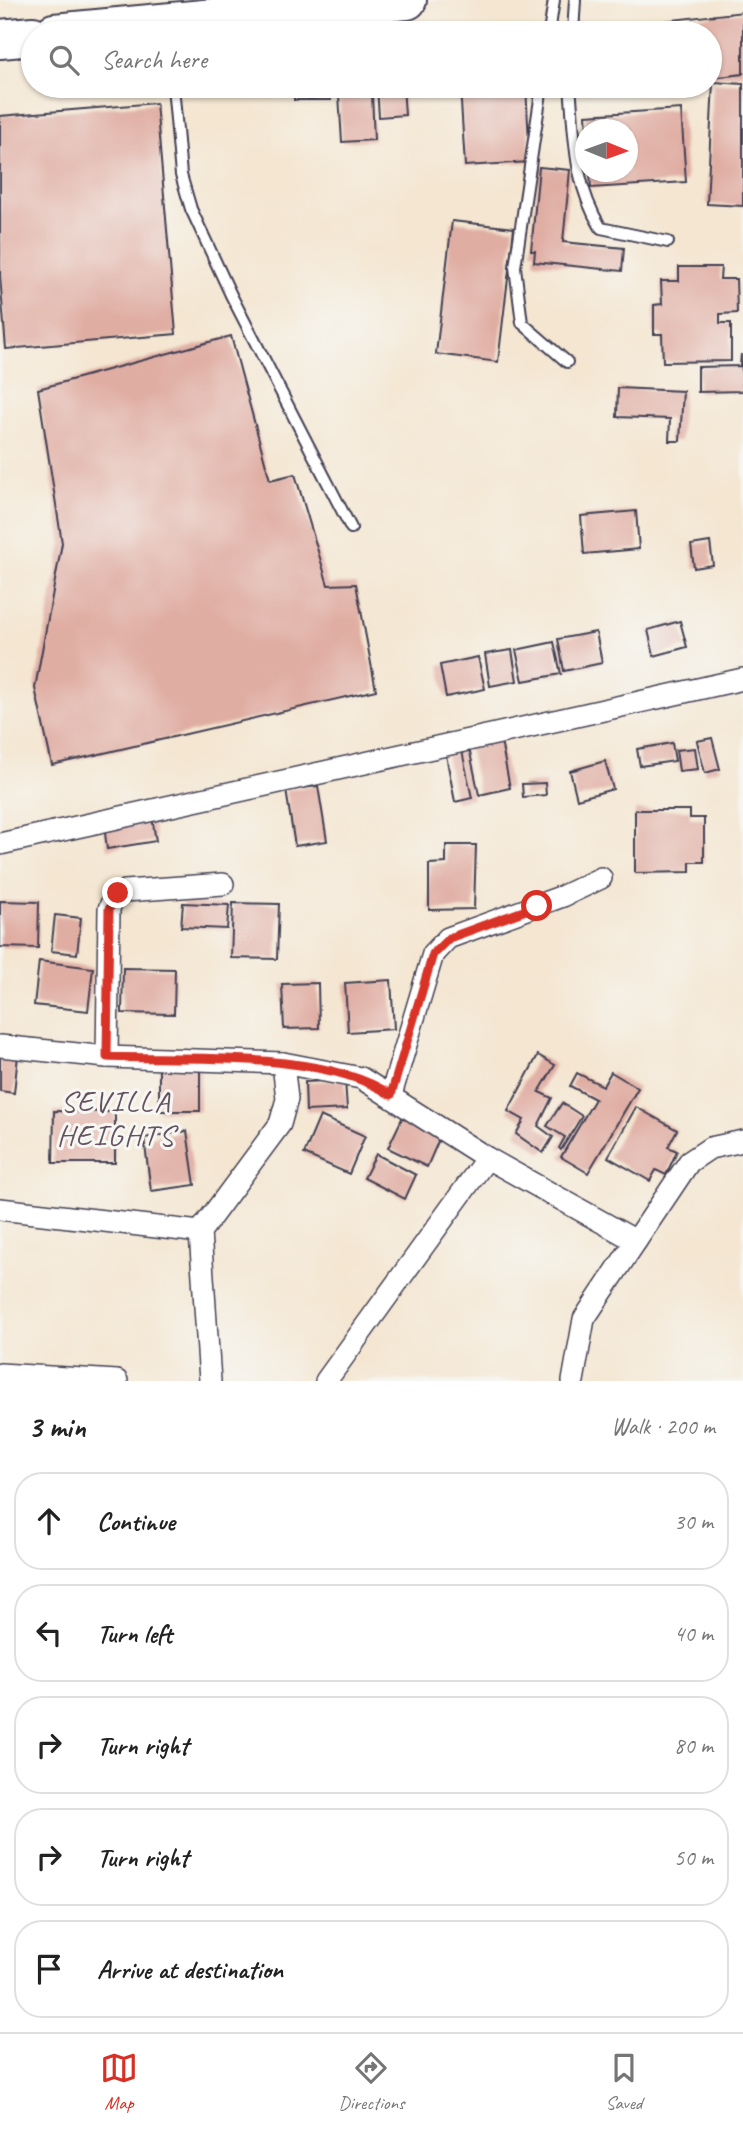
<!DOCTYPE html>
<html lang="en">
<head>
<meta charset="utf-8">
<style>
	body { margin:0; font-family:Caveat,sans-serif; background:#f2f2f2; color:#222 }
	.compass { position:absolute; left:575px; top:119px; width:63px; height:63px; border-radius:50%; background:#fff; box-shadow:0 2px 5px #0004; rotate:91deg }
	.stop { position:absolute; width:21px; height:21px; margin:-16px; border:5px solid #d93025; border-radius:50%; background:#fff }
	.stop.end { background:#d93025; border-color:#fff; box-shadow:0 2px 7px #0008 }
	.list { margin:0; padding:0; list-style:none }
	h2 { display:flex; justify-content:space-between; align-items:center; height:91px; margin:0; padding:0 28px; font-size:30px }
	h2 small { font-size:23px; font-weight:400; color:#767676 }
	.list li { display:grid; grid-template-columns:46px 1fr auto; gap:21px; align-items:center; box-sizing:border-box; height:98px; margin:0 14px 14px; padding:0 14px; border:2px solid #e0e0e0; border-radius:28px }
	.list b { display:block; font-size:26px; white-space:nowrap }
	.list em { font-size:23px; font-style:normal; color:#767676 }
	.icon { flex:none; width:38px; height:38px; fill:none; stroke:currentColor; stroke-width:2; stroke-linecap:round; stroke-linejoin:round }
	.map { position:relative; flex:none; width:743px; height:1381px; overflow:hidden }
	.search { position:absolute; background:#fff; box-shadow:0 2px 5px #0004; left:21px; right:21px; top:21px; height:77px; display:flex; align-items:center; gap:18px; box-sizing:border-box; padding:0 24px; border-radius:38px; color:#767676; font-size:26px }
	.sheet { height:651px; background:#fff }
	nav { display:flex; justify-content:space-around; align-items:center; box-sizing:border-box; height:98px; border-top:2px solid #e0e0e0; background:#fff; font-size:19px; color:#767676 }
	nav a { display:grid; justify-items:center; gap:4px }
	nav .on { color:#d93025 }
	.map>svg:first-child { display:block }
</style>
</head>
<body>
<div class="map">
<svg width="743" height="1381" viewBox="0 0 743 1381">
	<rect width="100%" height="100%" fill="#f6f6f2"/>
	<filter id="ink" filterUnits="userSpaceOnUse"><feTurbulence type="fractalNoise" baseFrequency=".0143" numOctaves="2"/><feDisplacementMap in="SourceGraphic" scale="14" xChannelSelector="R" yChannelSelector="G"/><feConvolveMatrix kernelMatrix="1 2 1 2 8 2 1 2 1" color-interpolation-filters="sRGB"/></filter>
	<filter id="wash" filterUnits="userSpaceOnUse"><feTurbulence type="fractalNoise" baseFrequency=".00686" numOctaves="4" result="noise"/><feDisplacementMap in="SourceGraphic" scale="28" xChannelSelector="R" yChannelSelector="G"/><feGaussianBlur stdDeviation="1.57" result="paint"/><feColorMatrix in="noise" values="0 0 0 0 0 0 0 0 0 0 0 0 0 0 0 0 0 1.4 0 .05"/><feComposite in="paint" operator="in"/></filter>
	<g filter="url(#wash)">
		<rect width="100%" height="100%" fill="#f4e6d1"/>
		<g id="blocks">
			<g fill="#e0ada3">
				<polygon points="743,12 743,74 710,78 710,33 583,33 582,30"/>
				<polygon points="713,82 743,84 743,206 707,204"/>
				<rect x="294" y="86" width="37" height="14"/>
				<polygon points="377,86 403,86 405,115 379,117"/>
				<polygon points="460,86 526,86 530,162 465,166"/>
				<polygon points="589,86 625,86 625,88 589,92"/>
				<polygon points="372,94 374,140 342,142 339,95"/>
				<polygon points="156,103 176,334 6,349 0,276 0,116"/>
				<polygon points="681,109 686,182 591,188 590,172 628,172 628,130 587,130 586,115"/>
				<polygon points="539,167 570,170 563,242 624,248 622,271 534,262 535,251 531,251"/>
				<polygon points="452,221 514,228 498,362 436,354"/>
				<polygon points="679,267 721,267 720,279 736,279 737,313 720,314 720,323 731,323 731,361 663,362 662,334 654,334 654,305 662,304 661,281 679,281"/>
				<polygon points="231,336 270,480 295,474 328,585 356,584 376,690 52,765 35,688 62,543 38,389"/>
				<polygon points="741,354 743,391 698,392 698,367 740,366"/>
				<polygon points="618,388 683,391 680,441 669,441 670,419 617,417"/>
				<polygon points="636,511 639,549 584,554 581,516"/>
				<polygon points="710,542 713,565 694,568 691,545"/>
				<polygon points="680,621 687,647 654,656 648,630"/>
				<polygon points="596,632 602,663 564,671 558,639"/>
				<polygon points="554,642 561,674 523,681 516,650"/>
				<polygon points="512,650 517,681 490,686 485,654"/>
				<polygon points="478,657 485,689 446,697 440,665"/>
				<polygon points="500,736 510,788 479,795 468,743"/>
				<polygon points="712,738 720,769 705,773 697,741"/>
				<polygon points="672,743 675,761 640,766 637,749"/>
				<polygon points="695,748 698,769 679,771 676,750"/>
				<polygon points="462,751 472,798 455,802 446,755"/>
				<polygon points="605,761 613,789 577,799 570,771"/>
				<polygon points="545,783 546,795 523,797 522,784"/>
				<polygon points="318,786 327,841 295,846 286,790"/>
				<polygon points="635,810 690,810 690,818 704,818 704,862 690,862 690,872 635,873"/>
				<polygon points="152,817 156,841 107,849 104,825"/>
				<polygon points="446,845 476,845 474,909 429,910 429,864 446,863"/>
				<polygon points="0,901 39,902 38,948 0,947"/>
				<polygon points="183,903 229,905 227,929 181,927"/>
				<polygon points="233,903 279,904 277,959 231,958"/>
				<polygon points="55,915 81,918 77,954 51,951"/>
				<polygon points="39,961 93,968 88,1011 34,1005"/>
				<polygon points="123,968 175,969 174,1014 122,1013"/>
				<polygon points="391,980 394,1029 348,1032 345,983"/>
				<polygon points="318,983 319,1028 284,1029 282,984"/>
				<polygon points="0,1052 18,1055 14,1093 0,1091"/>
				<polygon points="538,1055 555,1065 539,1092 552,1098 538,1126 553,1137 543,1153 516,1134 524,1120 508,1111"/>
				<polygon points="200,1066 200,1111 159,1111 159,1067"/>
				<polygon points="611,1072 638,1088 588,1173 561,1157 595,1099 570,1086 577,1073 603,1086"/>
				<polygon points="345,1080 347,1109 306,1111 305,1082"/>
				<polygon points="562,1103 582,1116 561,1150 559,1148 565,1137 547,1126"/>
				<polygon points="636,1107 677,1130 668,1147 677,1151 666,1175 656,1170 650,1181 608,1157"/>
				<polygon points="54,1111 115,1112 115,1163 53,1163"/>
				<polygon points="405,1112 443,1130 427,1167 388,1148"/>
				<polygon points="320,1116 365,1136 349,1174 304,1154"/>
				<polygon points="187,1131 195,1185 151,1191 144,1138"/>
				<polygon points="376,1154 416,1175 405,1199 364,1178"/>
			</g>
		</g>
	</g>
	<g filter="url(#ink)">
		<use href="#blocks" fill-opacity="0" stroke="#423f52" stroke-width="2"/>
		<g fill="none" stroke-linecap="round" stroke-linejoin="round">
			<g stroke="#423f52" stroke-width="14">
				<g id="lane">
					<polyline points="549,33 554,0"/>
					<polyline points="573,33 575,0"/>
					<polyline points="173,86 181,175 191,209 231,295 351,528"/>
					<polyline points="542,86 515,267 522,323 567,362"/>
					<path d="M570,86C575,138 573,182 601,228L668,242"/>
				</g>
			</g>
			<g stroke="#423f52" stroke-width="24">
				<g id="street">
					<polyline points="0,844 743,679"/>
					<polyline points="0,1046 107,1057 283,1063 361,1078 487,1158 636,1241 689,1162 710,1148 743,1141"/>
					<polyline points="107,1057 109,909 114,896 125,891 223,884"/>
					<polyline points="391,1095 433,954 448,938 563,896 601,878"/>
					<polyline points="0,1209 200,1232"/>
					<polyline points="0,1374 117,1381"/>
					<polyline points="210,1381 200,1232 280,1124 287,1099 283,1063"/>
					<polyline points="326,1381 487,1158"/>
					<polyline points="573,1381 584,1319 636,1241"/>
				</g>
			</g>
			<g stroke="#423f52" stroke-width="42">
				<g id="highway">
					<polyline points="54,33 407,0"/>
					<polyline points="0,39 33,36"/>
				</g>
			</g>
			<use href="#lane" stroke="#fff" stroke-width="10"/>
			<use href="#street" stroke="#fff" stroke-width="21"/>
			<use href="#highway" stroke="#fff" stroke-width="38"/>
		</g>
	</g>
	<g fill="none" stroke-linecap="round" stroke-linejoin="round" filter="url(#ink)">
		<path stroke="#d93025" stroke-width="9" d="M118,893L109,909L107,1057C187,1060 325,1050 391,1095L433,954L449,938L537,906"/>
	</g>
	<g text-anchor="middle" stroke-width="6" stroke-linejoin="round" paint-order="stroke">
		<g font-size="30" letter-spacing="2" fill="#64535f" stroke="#f6f6f2">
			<text x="116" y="1111">SEVILLA<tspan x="116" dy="34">HEIGHTS</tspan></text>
		</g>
	</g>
</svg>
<svg class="compass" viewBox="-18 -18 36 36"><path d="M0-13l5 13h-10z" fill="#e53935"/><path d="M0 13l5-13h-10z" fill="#767676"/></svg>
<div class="stop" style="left:537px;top:906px"></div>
<div class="stop end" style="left:118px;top:893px"></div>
<div class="search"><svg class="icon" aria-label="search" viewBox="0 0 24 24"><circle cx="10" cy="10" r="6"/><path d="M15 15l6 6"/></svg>Search here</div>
</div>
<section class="sheet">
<h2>3 min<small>Walk · 200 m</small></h2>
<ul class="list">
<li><svg class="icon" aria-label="ahead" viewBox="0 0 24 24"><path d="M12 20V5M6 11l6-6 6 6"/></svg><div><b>Continue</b></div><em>30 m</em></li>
<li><svg class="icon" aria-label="left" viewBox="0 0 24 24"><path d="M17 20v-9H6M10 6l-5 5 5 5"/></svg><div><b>Turn left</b></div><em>40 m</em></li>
<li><svg class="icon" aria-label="right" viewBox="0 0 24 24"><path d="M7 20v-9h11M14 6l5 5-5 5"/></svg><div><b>Turn right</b></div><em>80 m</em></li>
<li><svg class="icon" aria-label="right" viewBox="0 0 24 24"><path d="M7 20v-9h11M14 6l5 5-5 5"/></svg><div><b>Turn right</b></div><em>50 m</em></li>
<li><svg class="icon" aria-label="arrive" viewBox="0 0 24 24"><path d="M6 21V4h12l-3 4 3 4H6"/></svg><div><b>Arrive at destination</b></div></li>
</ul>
</section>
<nav>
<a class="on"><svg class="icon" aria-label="map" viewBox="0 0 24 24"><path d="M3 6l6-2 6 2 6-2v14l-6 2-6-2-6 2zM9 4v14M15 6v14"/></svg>Map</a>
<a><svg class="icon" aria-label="directions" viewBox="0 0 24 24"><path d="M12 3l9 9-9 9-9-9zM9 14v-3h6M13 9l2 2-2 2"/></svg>Directions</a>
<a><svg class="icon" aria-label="saved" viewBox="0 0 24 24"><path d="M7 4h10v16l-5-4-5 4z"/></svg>Saved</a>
</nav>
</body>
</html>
